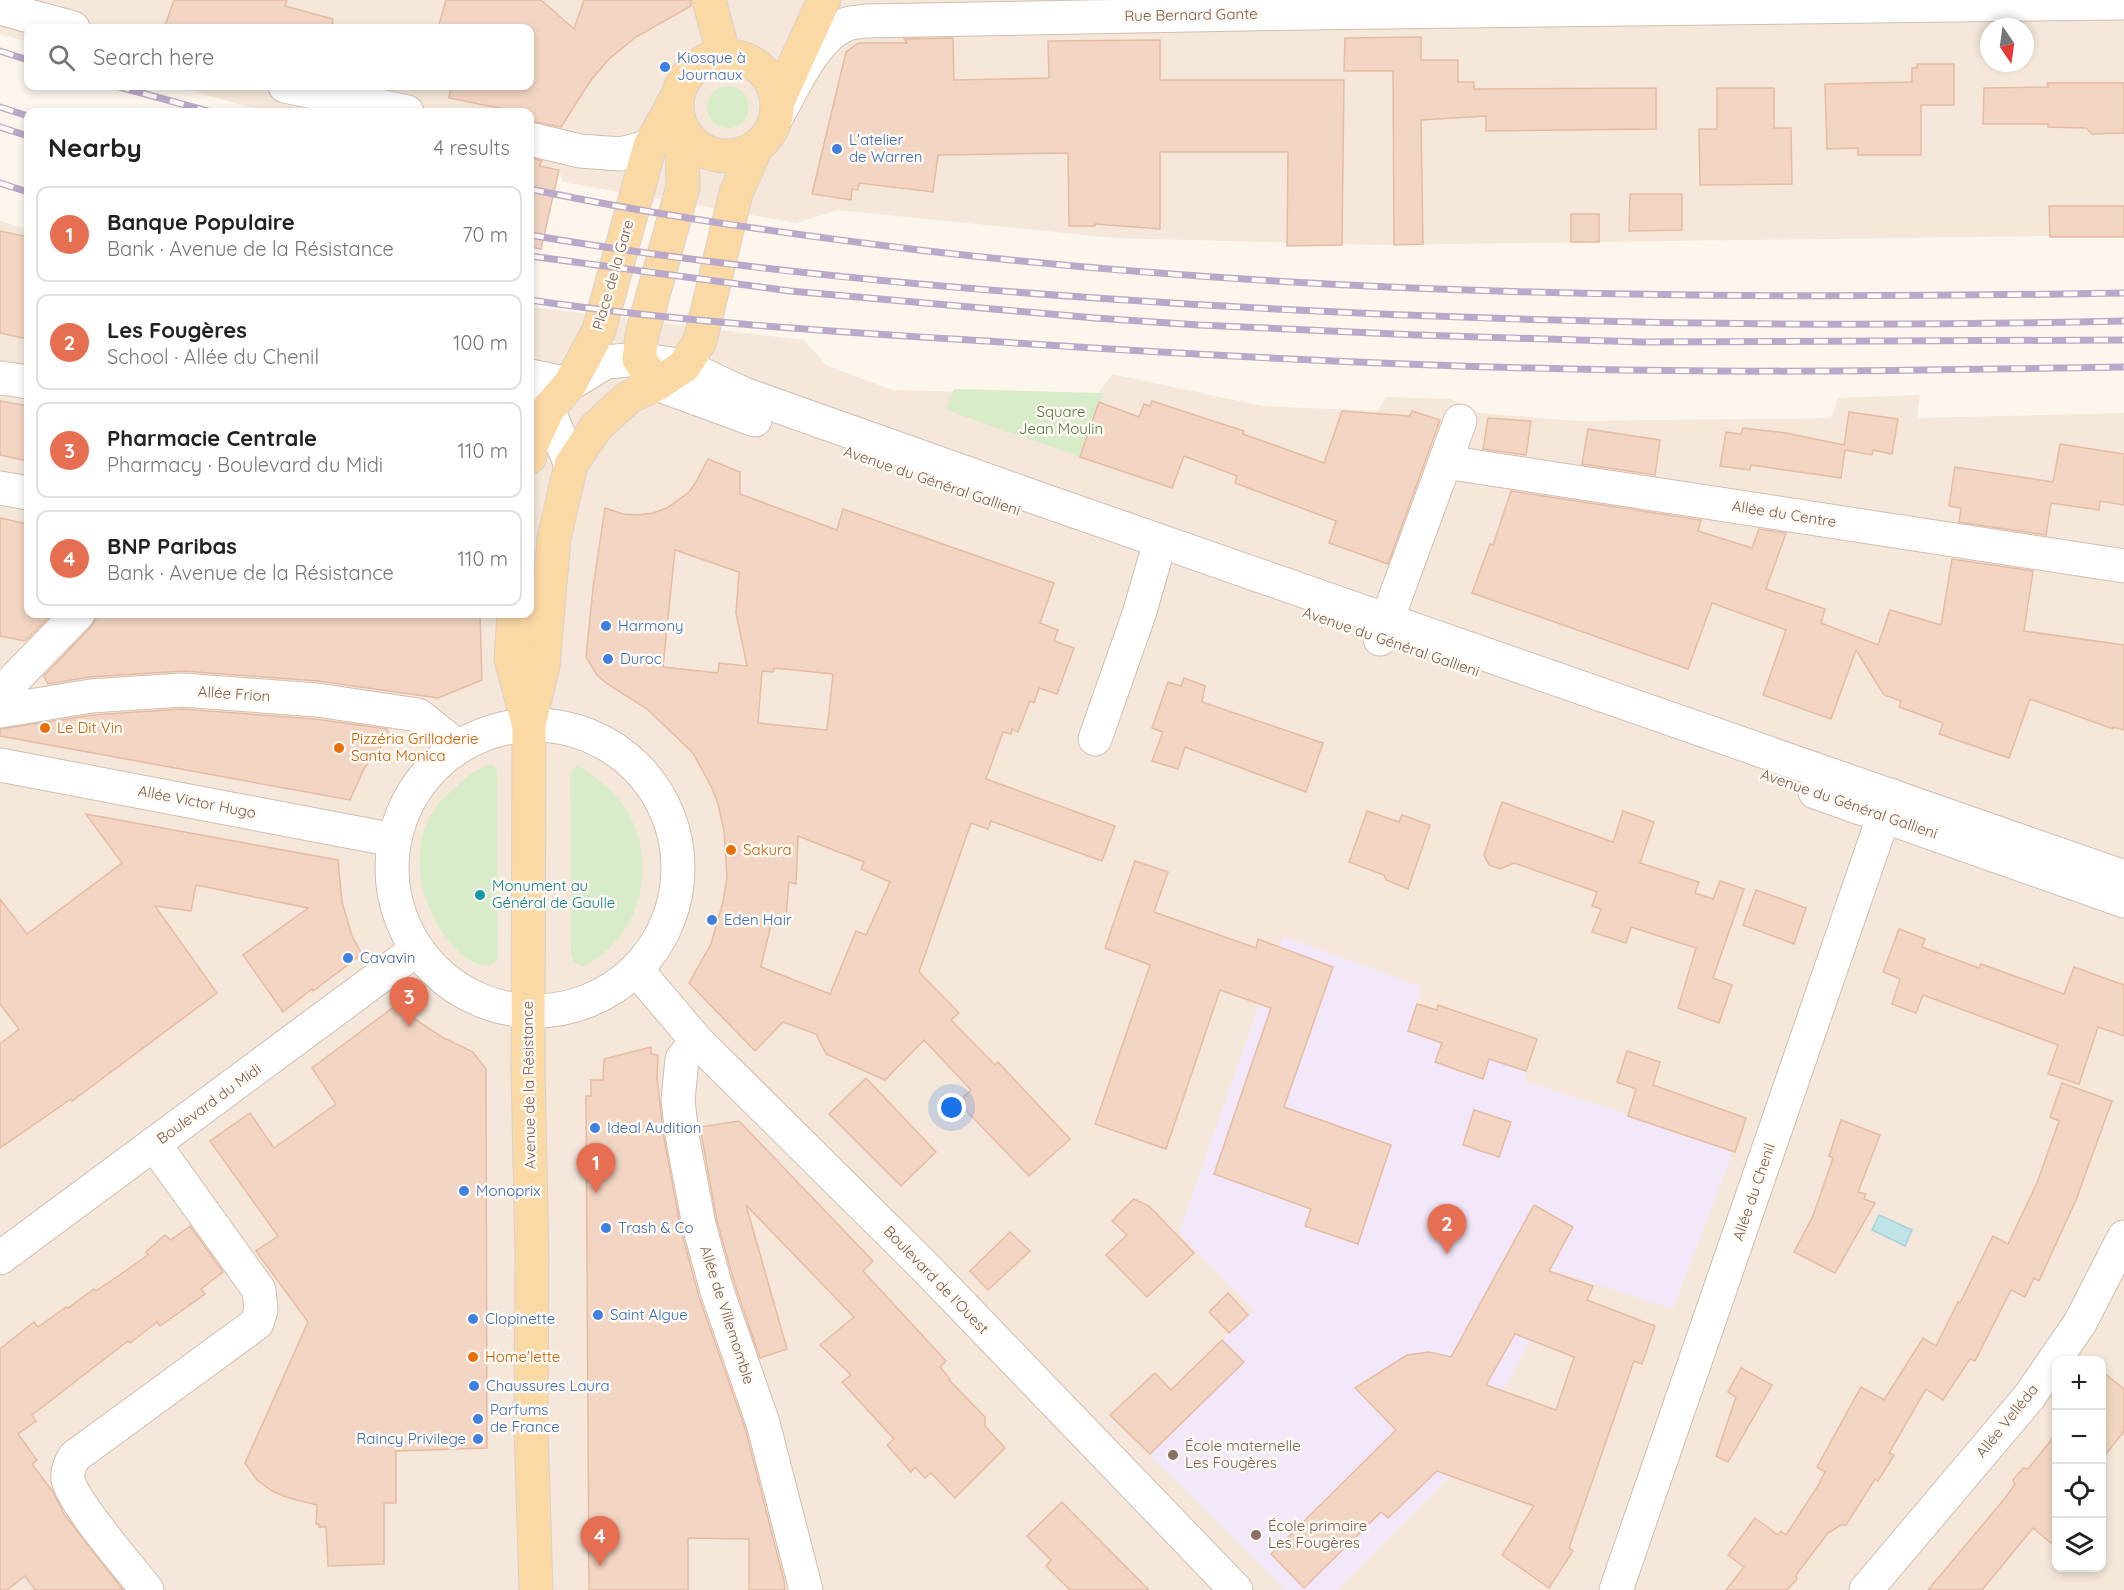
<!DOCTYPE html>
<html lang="en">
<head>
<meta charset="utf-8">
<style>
	body { margin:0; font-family:Quicksand,sans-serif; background:#f2f2f2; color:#222 }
	.controls { position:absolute; right:18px; bottom:18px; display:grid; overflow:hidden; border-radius:12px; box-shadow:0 3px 9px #0003 }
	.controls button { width:54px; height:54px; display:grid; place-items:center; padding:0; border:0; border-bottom:2px solid #e0e0e0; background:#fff; color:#222; font:30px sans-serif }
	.compass { position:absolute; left:1980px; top:18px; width:54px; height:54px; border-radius:50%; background:#fff; box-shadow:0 3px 9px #0003; rotate:167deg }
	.you { position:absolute; left:952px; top:1108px; width:21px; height:21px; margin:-15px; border:4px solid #fff; border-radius:50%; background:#1a73e8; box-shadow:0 0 0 9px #1a73e833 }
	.badge { display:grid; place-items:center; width:39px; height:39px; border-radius:50%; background:#e76f51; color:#fff; font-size:20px; font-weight:700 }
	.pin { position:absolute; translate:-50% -50px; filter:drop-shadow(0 2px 3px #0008) }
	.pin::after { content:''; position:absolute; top:32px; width:21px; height:18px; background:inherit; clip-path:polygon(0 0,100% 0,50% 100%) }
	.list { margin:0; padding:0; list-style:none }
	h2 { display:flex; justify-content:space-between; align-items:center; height:78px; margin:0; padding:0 24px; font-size:26px }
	h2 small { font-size:20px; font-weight:400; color:#767676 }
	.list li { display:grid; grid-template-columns:39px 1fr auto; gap:18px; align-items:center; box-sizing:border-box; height:96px; margin:0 12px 12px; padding:0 12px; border:2px solid #e0e0e0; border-radius:12px }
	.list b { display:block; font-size:22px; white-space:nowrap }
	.list p { margin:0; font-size:20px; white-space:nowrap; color:#767676 }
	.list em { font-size:20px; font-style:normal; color:#767676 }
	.icon { flex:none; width:33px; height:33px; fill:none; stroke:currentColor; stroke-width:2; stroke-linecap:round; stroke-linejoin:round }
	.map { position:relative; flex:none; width:2124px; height:1590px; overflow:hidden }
	.search { position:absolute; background:#fff; box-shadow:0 3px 9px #0003; left:24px; top:24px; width:510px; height:66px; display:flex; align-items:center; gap:15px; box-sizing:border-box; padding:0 21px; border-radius:12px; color:#767676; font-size:22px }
	.panel { position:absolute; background:#fff; box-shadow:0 3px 9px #0003; left:24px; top:108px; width:510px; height:510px; border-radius:12px }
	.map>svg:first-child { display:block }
</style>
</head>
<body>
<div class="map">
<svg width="2124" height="1590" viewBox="0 0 2124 1590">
	<rect width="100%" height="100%" fill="#fdf6ec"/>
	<g fill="#f5e8da" fill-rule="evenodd">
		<path d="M0,0H2124V235L1378,245L1113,238L838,210L796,223L563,182L558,167L539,168L530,166V112H277L245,106L176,86H530V28H28V42L0,34ZM1989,27H2025V63H1989Z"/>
		<path d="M0,221L28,229V614H530V307L804,340L826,365L892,390L1097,395L1112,374L1263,406L1378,411L1386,397L1450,399L1478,413L1579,421L1831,418L1838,398L1920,395L1917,418L2124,413V1590H0ZM2056,1360H2102V1568H2056Z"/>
	</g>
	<polygon fill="#f3e8fa" points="1283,936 1422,987 1408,1032 1526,1071 1524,1081 1734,1149 1673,1309 1567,1275 1462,1464 1337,1590 1285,1590 1127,1432 1254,1310 1179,1233"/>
	<g fill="#d8ecc9">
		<circle cx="728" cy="107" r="21"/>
		<polygon points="954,389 1103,393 1080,457 946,410"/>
		<path d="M491,764L495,766L497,772L498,958L490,966C473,966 459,954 449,941C418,903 406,842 440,802C445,796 452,791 457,786C467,777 478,767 491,764Z"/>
		<path d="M578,765C595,777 611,788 623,805C661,860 642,939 582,967L573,961L571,953L570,774Z"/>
	</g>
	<polygon fill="#bfe3e8" stroke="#a5d3da" stroke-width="1.5" points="1879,1215 1912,1230 1905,1246 1872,1230"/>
	<g fill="#f3d5c3" stroke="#e6bba3" stroke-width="1.5" fill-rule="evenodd">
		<polygon points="174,0 287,0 285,6 333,19 332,28 164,28"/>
		<polygon points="446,0 541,0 574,29 584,0 691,0 691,6 636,37 608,60 591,80 561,127 530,121 530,112 518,112 449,98 451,86 530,86 530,28 438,28"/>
		<polygon points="1421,37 1421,60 1458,60 1458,82 1474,82 1474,89 1656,88 1656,129 1486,131 1486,116 1421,120 1423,244 1394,245 1393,71 1344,71 1345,38"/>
		<polygon points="953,38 954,80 1049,78 1048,41 1160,40 1160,80 1344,80 1342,245 1287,246 1288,152 1160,152 1160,229 1095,224 1095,226 1069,226 1068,153 938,155 933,192 859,183 858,190 852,189 851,200 812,194 846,52 858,43 907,43 904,39"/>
		<polygon points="1917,64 1954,64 1954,105 1921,105 1921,155 1858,155 1858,148 1827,149 1825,84 1912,82 1912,68 1917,68"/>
		<polygon points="2047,83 2124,83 2124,133 2092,134 2086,128 2048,127 2048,124 1983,124 1984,88 2048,87"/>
		<polygon points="1717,88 1774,88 1774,128 1791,128 1792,184 1700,185 1699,129 1717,129"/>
		<polygon points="530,158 542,161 539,166 559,170 541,249 530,247"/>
		<polygon points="1630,194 1682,194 1682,230 1629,231"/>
		<polygon points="2049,206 2124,206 2124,237 2050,237"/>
		<rect x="1571" y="214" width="28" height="28"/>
		<polygon points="0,231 28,237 28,339 0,333"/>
		<polygon points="0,401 28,406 28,461 0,455"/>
		<polygon points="1152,401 1244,431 1243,434 1324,463 1342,411 1410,416 1412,411 1440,420 1388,564 1329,543 1336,521 1235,483 1237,476 1184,456 1172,488 1080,457 1099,402 1139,417 1144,404 1150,406"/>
		<polygon points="1849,412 1898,419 1892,454 1873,450 1872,455 1845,450 1841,478 1751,465 1750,470 1720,466 1726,432 1741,434 1743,428 1786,433 1844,445"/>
		<polygon points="1488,418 1531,421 1526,455 1483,449"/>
		<polygon points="1588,429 1660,440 1655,475 1582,464"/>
		<polygon points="2060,444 2124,454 2124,505 2100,501 2099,510 2051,503 2046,535 1959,522 1961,508 1949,506 1955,467 2053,482"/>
		<path d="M708,459L740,472V494L837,530L843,509L1054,583L1040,623L1058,630L1054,641L1074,648L1057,694L1039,688L1034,703L1030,701L1018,732L1012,729L1011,734L1003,732L986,779L1115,826L1102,861L991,821L988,829L971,823L919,972L959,1013L951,1020L995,1065L998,1062L1070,1139L1029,1176L958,1102L971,1090L924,1040L885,1080L826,1054L816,1034L783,1022L755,1051L689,983L711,944L723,902L727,877L724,831L718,804L712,788L693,753L647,709L606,683L597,675L586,657L593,588L605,508L623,514L637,515L653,513L667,508L689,492L696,482ZM675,550L739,572L736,613L747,666L719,663L718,673L663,667ZM774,668L833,674L827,730L758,723L762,671L773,672ZM798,836L864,862L861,869L890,882L866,935L856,931L830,994L761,967L773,916H786L789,882L796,884Z"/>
		<polygon points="1511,491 1701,520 1698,531 1752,548 1759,529 1786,533 1766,589 1825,609 1821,623 1878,645 1890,610 1941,625 1952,559 2033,571 2024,631 2124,645 2124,730 2113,727 2113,729 2030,699 2009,758 1939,734 1943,723 1899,707 1901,701 1884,695 1856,650 1831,719 1763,695 1786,630 1712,603 1688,669 1472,593 1490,544 1493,545"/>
		<polygon points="0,518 28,524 28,614 52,614 25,641 0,636"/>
		<polygon points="96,614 480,614 482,680 438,698 318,681 183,671 90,677 48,684 44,676 91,627 96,619"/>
		<polygon points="1184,678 1205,686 1202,702 1323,743 1306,792 1185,747 1178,769 1152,761 1163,732 1152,728 1168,682 1181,686"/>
		<polygon points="182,709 315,719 387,729 389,736 364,769 350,800 0,736 0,729 93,715"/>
		<polygon points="1502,802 1613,842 1623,811 1654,822 1640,863 1699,882 1695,893 1713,899 1720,881 1744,889 1713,978 1732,985 1719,1023 1678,1008 1696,948 1631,927 1626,943 1592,932 1601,909 1592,906 1597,892 1514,863 1500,869 1489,865 1484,855"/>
		<polygon points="1367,811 1399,822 1402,815 1430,825 1408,889 1386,880 1384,875 1349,862"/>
		<polygon points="86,814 338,860 342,902 352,936 362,954 313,991 312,989 283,1012 243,955 308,908 196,885 191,911 155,906 217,993 72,1101 71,1099 0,1148 0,1044 19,1029 0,1004 0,899 27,934 122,863"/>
		<polygon points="1135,861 1168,872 1154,912 1256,948 1258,939 1333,967 1284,1107 1391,1145 1358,1244 1305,1226 1311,1209 1214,1174 1271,1008 1220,990 1166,1149 1095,1124 1150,965 1105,948"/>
		<polygon points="1756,890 1806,908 1794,944 1743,925"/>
		<polygon points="1899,929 1925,939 1922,947 1979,968 1981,964 2064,994 2074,967 2124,985 2124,1036 2098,1027 2079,1084 2048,1074 2058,1045 1923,995 1916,1013 1892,1004 1900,979 1883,972"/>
		<polygon points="1417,1004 1437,1010 1438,1005 1537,1039 1526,1071 1489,1059 1483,1079 1435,1062 1442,1043 1408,1031"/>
		<polygon points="395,1006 442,1037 473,1052 486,1069 487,1448 396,1451 396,1503 384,1503 384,1564 328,1566 326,1527 319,1527 319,1524 316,1524 317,1505 286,1497 272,1491 257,1480 245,1463 308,1322 256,1251 278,1236 210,1141 250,1113 274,1148 336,1104 312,1068"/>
		<polygon points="651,1047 651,1054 658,1055 657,1077 663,1133 681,1230 699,1297 745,1428 784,1581 785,1590 749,1590 749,1539 688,1538 688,1590 589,1590 586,1096 591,1096 591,1080 603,1080 604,1059"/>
		<polygon points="1627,1051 1660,1062 1653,1085 1746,1118 1735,1152 1628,1116 1636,1089 1617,1082"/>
		<polygon points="866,1078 936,1152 901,1186 829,1114"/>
		<polygon points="2062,1083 2112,1101 2076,1200 2039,1281 2034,1278 2025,1297 2011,1290 1975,1361 1970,1359 1943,1400 1926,1389 1889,1453 1894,1455 1878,1481 1875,1479 1846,1525 1841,1525 1828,1533 1796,1575 1797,1579 1787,1590 1726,1590 1744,1567 1728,1555 1755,1518 1778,1535 1781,1531 1786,1535 1821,1481 1820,1481 1825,1472 1817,1467 1861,1387 1884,1400 1923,1338 1936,1346 1958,1302 1960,1303 1993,1236 2008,1244 2037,1183 2059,1121 2050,1117"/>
		<polygon points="1474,1110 1511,1122 1499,1157 1463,1145"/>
		<polygon points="1841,1120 1880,1135 1858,1192 1866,1194 1864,1199 1875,1203 1835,1273 1794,1252 1813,1216 1833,1158 1829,1156"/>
		<polygon points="739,1121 873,1261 863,1271 946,1361 940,1367 950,1379 949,1380 985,1417 985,1426 1005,1448 955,1498 931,1473 925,1478 915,1467 911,1472 887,1445 894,1439 842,1382 851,1375 820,1345 854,1317 746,1205 787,1349 760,1358 735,1285 717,1221 700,1127"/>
		<polygon points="1134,1199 1149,1206 1194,1253 1147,1297 1106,1255 1127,1235 1112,1221"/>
		<path d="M1534,1205L1573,1227L1549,1271L1593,1286L1587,1300L1655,1326L1642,1364L1634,1361L1569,1548L1573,1551L1549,1588L1502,1555L1534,1506L1437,1471L1388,1518L1381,1512L1304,1588L1271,1554L1396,1430L1355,1388L1407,1355L1429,1352L1451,1357ZM1515,1334L1574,1357L1556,1410L1486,1385Z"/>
		<polygon points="190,1226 223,1272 201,1289 205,1294 160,1326 157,1322 130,1343 128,1341 32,1415 36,1421 18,1434 37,1460 32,1464 53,1492 64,1514 123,1590 35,1590 25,1576 7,1590 0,1590 0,1349 34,1322 38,1327 66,1307 68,1308 94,1289 96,1291 121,1274 148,1255 146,1252 165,1235 171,1240"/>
		<polygon points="1010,1232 1030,1251 988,1290 970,1271"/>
		<polygon points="1228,1293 1248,1315 1229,1333 1209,1312"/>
		<polygon points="1222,1340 1244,1362 1150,1454 1110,1415 1155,1373 1171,1390"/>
		<polygon points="1741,1368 1772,1385 1728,1462 1716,1456 1736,1397 1728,1392"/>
		<polygon points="2105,1374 2124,1389 2124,1431 2102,1459 2102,1378"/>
		<polygon points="2056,1434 2056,1537 2051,1543 2033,1528 1982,1590 1928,1590 2006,1497 2015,1484 2013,1480 2023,1468 2028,1469"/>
		<polygon points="1062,1502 1149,1590 1070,1590 1046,1566 1051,1560 1027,1536"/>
	</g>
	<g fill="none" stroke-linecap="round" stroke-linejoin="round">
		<g stroke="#d1beb0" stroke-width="35">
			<g id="minor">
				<polyline points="0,8 73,28"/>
				<polyline points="285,86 407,112"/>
				<path d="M776,118C794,88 813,38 847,24C853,22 860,22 866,21L1305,13L2124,3"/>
				<polyline points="530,139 580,151 621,154 650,146"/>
				<polyline points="530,376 570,384 606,362 639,359 684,366 744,394 1034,497 2124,877"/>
				<polyline points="2,378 28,382"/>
				<polyline points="657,384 755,420"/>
				<polyline points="535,392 548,409 571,465"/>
				<polyline points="1445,462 1460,421"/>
				<polyline points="0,488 28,493"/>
				<polyline points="1380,639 1445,462 2124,566"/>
				<polyline points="0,694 78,614"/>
				<polyline points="0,711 91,696 182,690 317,700 418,715 458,747"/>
				<circle cx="535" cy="868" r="143"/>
				<polyline points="1095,739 1139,614 1155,559"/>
				<polyline points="0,765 394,840"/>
				<polyline points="1815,792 2124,901"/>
				<polyline points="636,969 697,1041 926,1268 1236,1590"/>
				<polyline points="697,1041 682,1059 678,1100 682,1135 699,1225 717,1291 763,1423 806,1590"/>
				<polyline points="0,1258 417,949"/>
				<path d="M147,1590C130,1568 72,1502 68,1479C67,1471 70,1464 74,1457L257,1323L261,1310L259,1290L154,1144"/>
				<polyline points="1616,1590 1891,795"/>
				<polyline points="1866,1590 2029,1397 2080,1323 2124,1237"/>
			</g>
		</g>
		<g stroke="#dad1cd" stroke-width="35">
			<g id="major">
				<polyline points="709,0 724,56"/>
				<circle cx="727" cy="106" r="50"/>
				<polyline points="778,101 824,0"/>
				<polyline points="657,384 639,359 642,335 683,187 682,129"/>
				<polyline points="530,457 530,448 548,409 570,384 599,330 650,146 678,95"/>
				<polyline points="514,614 511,659 528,722"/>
				<polyline points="536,1590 531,1426 532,1255 528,1070 529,724 543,666 554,538 571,465 596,427 629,397 657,384 684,366 700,341 736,193 756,148"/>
			</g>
		</g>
		<use href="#minor" stroke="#fff" stroke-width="33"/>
		<use href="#major" stroke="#fbd9a5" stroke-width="33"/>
		<g stroke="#b9a8c9" stroke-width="7">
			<g id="rail">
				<polyline points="0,51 28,60"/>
				<polyline points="116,86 211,112"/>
				<polyline points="0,107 28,116"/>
				<polyline points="0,127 28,136"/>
				<polyline points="0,183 28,192"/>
				<path d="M530,189C658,216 789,234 919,250C1319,297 1722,300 2124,293"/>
				<path d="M530,235C717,267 907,285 1096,298C1438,322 1781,329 2124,321"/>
				<polyline points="530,256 790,291 1095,318 1199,325 1417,335 1641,342 2124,340"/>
				<path d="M530,300C685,323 844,332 1001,342C1238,358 1477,370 1715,371C1851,372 1988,369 2124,367"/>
			</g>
		</g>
		<use href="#rail" stroke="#fffaf3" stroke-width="4.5" stroke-dasharray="14" stroke-linecap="butt"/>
	</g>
	<g fill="#3f7fe0" stroke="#fffaf3" stroke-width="2">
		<circle cx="665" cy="67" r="6"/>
		<circle cx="837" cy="149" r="6"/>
		<circle cx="606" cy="626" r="6"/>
		<circle cx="608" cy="659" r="6"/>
		<circle cx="712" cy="920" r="6"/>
		<circle cx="348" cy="958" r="6"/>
		<circle cx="595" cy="1128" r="6"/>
		<circle cx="464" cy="1191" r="6"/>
		<circle cx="606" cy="1228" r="6"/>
		<circle cx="598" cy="1315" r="6"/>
		<circle cx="473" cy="1319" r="6"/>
		<circle cx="474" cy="1386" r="6"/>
		<circle cx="478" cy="1419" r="6"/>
		<circle cx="478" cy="1439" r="6"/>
	</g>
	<g fill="#e8710a" stroke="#fffaf3" stroke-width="2">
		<circle cx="45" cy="728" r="6"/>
		<circle cx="339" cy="748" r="6"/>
		<circle cx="731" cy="850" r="6"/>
		<circle cx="473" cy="1357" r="6"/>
	</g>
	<circle fill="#0f9aa8" stroke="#fffaf3" stroke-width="2" cx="480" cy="895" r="6"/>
	<g fill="#8d6e63" stroke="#fffaf3" stroke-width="2">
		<circle cx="1173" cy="1455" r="6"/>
		<circle cx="1256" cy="1535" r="6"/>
	</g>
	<g text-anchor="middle" stroke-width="5" stroke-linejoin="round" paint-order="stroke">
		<g font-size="15" fill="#7a5c4d" stroke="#fffaf3">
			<text transform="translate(1191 15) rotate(-1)" y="5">Rue Bernard Gante</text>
			<text transform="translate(613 275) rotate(-74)" y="5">Place de la Gare</text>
			<text transform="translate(932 481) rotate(19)" y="5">Avenue du Général Gallieni</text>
			<text transform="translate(1784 514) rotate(9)" y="5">Allée du Centre</text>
			<text transform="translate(1391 642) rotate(19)" y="5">Avenue du Général Gallieni</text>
			<text transform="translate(234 694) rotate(4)" y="5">Allée Frion</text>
			<text transform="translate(197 802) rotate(11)" y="5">Allée Victor Hugo</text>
			<text transform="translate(1849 804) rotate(19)" y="5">Avenue du Général Gallieni</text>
			<text transform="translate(529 1085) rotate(-91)" y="5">Avenue de la Résistance</text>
			<text transform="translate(209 1104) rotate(-36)" y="5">Boulevard du Midi</text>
			<text transform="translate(1754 1192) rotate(-71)" y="5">Allée du Chenil</text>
			<text transform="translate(936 1280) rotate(46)" y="5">Boulevard de l'Ouest</text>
			<text transform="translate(727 1315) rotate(72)" y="5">Allée de Villemomble</text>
			<text transform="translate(2007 1421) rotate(-51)" y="5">Allée Velléda</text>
		</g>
		<g font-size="15" fill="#366cbe" stroke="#fffaf3" text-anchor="start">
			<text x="677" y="63">Kiosque à<tspan x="677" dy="17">Journaux</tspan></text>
			<text x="849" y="145">L'atelier<tspan x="849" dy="17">de Warren</tspan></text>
			<text x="618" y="631">Harmony</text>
			<text x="620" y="664">Duroc</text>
			<text x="724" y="925">Eden Hair</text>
			<text x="360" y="963">Cavavin</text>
			<text x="607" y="1133">Ideal Audition</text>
			<text x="476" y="1196">Monoprix</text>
			<text x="618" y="1233">Trash &amp; Co</text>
			<text x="610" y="1320">Saint Algue</text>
			<text x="485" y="1324">Clopinette</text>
			<text x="486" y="1391">Chaussures Laura</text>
			<text x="490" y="1415">Parfums<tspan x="490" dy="17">de France</tspan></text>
			<text x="466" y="1444" text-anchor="end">Raincy Privilege</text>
		</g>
		<g font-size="15" fill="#537a41" stroke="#fffaf3">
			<text x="1061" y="417">Square<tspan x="1061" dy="17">Jean Moulin</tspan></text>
		</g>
		<g font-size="15" fill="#c56008" stroke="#fffaf3" text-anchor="start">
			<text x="57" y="733">Le Dit Vin</text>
			<text x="351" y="744">Pizzéria Grilladerie<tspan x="351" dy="17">Santa Monica</tspan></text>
			<text x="743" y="855">Sakura</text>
			<text x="485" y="1362">Home'lette</text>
		</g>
		<g font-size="15" fill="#0d838f" stroke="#fffaf3" text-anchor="start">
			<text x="492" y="891">Monument au<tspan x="492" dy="17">Général de Gaulle</tspan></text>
		</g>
		<g font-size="15" fill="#785e54" stroke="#fffaf3" text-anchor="start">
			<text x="1185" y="1451">École maternelle<tspan x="1185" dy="17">Les Fougères</tspan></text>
			<text x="1268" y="1531">École primaire<tspan x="1268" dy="17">Les Fougères</tspan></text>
		</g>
	</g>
</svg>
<div class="controls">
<button>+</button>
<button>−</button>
<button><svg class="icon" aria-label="locate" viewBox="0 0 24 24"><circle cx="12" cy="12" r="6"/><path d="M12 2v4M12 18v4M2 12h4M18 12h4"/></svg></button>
<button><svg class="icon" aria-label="layers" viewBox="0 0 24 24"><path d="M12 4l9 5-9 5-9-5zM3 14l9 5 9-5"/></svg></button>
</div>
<svg class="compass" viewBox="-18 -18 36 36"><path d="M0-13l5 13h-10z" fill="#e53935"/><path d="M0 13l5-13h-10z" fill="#767676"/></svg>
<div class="you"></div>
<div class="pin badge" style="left:596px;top:1193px">1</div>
<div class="pin badge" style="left:1447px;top:1254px">2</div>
<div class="pin badge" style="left:409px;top:1027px">3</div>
<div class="pin badge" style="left:600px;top:1566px">4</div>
<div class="search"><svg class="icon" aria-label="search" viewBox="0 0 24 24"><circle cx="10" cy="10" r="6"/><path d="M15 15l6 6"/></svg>Search here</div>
<section class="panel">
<h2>Nearby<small>4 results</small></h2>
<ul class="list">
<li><span class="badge">1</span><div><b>Banque Populaire</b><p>Bank · Avenue de la Résistance</p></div><em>70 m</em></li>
<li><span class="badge">2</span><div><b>Les Fougères</b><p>School · Allée du Chenil</p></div><em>100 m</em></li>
<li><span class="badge">3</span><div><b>Pharmacie Centrale</b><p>Pharmacy · Boulevard du Midi</p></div><em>110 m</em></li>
<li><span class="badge">4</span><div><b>BNP Paribas</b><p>Bank · Avenue de la Résistance</p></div><em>110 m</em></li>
</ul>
</section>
</div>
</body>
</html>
